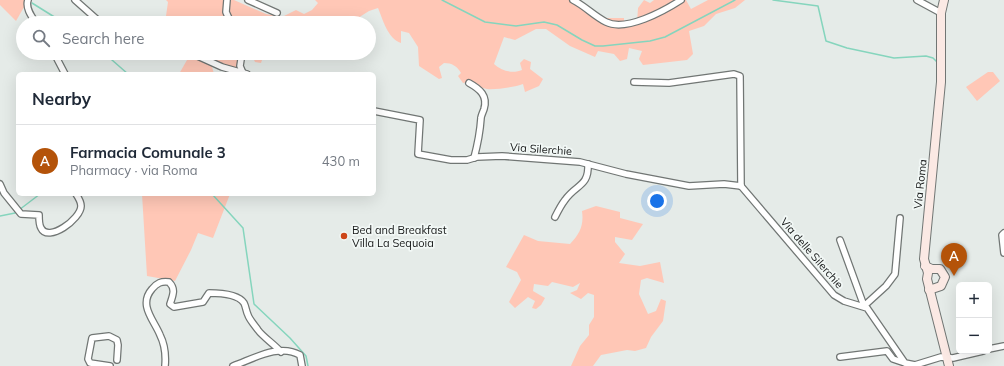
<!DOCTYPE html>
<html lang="en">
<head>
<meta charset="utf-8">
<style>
	body { margin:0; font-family:Mulish,sans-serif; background:#f6f6f7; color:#1f2937 }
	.controls { position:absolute; right:12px; bottom:12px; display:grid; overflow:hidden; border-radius:6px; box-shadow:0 4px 16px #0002 }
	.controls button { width:36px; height:36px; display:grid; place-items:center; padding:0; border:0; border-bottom:1px solid #e0e1e3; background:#fff; color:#1f2937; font:20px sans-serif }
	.you { position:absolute; left:657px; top:201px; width:14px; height:14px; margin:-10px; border:3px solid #fff; border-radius:50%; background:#1a73e8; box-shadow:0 0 0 6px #1a73e833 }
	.badge { display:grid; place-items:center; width:26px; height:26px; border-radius:50%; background:#b45309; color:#fff; font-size:13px; font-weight:700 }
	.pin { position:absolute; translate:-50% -33px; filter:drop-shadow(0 1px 2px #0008) }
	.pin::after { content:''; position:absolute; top:21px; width:14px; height:12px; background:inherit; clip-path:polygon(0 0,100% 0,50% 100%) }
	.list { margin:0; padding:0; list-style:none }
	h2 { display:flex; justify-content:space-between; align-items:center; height:52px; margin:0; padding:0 16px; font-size:17px }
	h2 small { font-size:13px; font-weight:400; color:#747a83 }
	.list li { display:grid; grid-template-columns:26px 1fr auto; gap:12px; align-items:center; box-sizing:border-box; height:72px; padding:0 16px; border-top:1px solid #e0e1e3 }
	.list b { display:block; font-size:15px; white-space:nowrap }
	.list p { margin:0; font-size:13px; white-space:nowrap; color:#747a83 }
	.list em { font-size:13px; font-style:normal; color:#747a83 }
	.icon { flex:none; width:22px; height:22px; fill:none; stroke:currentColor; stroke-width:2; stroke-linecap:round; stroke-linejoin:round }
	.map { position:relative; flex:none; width:1004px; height:366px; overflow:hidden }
	.search { position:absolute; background:#fff; box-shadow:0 4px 16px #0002; left:16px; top:16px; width:360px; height:44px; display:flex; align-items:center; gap:10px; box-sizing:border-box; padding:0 14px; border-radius:22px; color:#747a83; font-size:15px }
	.panel { position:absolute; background:#fff; box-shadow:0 4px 16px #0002; left:16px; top:72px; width:360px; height:124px; border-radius:6px }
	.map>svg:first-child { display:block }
</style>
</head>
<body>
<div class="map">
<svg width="1004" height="366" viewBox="0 0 1004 366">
	<rect width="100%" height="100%" fill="#e5ebe8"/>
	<g fill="#ffc7b6">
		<polygon points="0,0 28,0 16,21 0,5"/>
		<path d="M166,0H234L266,14L282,17L296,10L304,14L312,10L318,3L315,0H569L606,18H624V25L637,23L638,8L644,0L650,3L654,0H686L691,9L708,0H745L735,8L716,14L704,26L689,31L693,54L687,60L643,65L639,59L642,51L629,48L627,59L620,61L614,54L598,51L595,57L570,46L546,29H536L515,40L504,37L494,64C501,71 513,74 522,70L520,63L524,59L531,62L530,69L543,79L539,86L525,92L523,84C515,87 495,90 487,89C477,87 475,81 463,83L458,76L461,73C457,66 452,63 444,63L439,67L442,78L439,79L419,66L418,47L409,33L401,31V43C388,39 383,20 378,8L369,11L350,23H165L168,2Z"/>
		<polygon points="191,53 240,53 238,69 211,63 214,74 179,74"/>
		<polygon points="251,53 289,53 272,55 264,54 261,63 255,62"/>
		<polygon points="988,72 993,72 1000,81 977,101 966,87"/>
		<polygon points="142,194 230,194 213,238 198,233 191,250 175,281 147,276"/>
		<path d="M596,206L620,212V218L643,224L632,240L615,237V242L625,254L619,263L640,266L660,262L664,283L647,278L641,280L639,294L648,314L656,311L661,299L666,301L663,321L651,337L646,348L635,351L627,350L601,355L593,366H571L580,346L589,335V325L594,317V295L588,293L581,299L570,293L577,290L580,283L573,287L552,282L548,286L534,284L533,291L545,298L541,305L536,309L532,308L535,301L528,297L515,308L509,302L521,280L517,272L506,267L524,235L538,241L570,244C580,234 584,225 582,211Z"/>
	</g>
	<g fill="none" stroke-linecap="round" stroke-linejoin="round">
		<g stroke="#85d5bd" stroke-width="1.5">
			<polyline points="442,0 485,22 516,26 544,22 557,25 582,40 595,46 603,46 650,41 665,37 735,0"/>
			<polyline points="773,0 818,6 826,41 847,48 894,58 926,56 933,58 937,62"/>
			<polyline points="32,3 64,23"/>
			<polyline points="104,53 128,74"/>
			<polyline points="212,194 243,228 254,304 290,338 306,356 308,366"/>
			<polyline points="0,216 15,213 40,194"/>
		</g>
		<g stroke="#717674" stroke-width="8">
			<g id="street">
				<path d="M28,0C25,8 32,17 36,23"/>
				<polyline points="75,0 101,23"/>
				<polyline points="227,0 226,12 231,23"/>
				<polyline points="248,0 277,13"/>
				<path d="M573,0C585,6 594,16 606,22C626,32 664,11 681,0"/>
				<polyline points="917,0 941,13"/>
				<polyline points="54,53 65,74"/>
				<polyline points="191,53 222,67 247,74"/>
				<polyline points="242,53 240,66 243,73"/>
				<polyline points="634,82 669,83 734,74 740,76 741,186"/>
				<path d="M469,83C480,89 488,96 484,109C483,112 481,116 481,118C480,133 478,143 474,158"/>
				<polyline points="374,111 420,120 418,154 451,160 467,160 477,157 502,156 580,162 626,174 689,186 724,184 741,186"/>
				<path d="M0,184L4,193L21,214L39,215C39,219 39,225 41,228C48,243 81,219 81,206C81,202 78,197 76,194"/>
				<polyline points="741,186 834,295 844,301 867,308 905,363 915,365 941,357 953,358 983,351"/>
				<path d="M555,217C558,211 561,205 565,200C576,184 589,187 588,164"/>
				<polyline points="1004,233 1002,235 1004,253"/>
				<polyline points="840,240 864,306 886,286 895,274 900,218"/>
				<polyline points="989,349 1004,346"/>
				<polyline points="840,357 887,351 893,359 905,363"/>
				<polyline points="110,366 90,363 88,359 92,338 109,336 117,340 118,345 117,360"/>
				<path d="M165,366C166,355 165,345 160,335C154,320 138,305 152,289C157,283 161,281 169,282C176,289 173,295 170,304L174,307L203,302L209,293C219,293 238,294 244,303C246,307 246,311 248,315C249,319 256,327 258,330C263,337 274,344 281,352"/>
				<path d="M233,366C253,359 279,343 300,355L302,366"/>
			</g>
		</g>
		<g stroke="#717674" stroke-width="10">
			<g id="secondary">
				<polyline points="944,0 941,13 941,82 924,259 928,273 927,279 949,366"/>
				<polyline points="925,266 932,269 940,269 945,277 941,286 929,290"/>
			</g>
		</g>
		<use href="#street" stroke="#fff" stroke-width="5.5"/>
		<use href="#secondary" stroke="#fbe9e4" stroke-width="8"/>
	</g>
	<circle fill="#cd4518" stroke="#f2f8f6" stroke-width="1.5" cx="344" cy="236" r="4"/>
	<g text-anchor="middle" stroke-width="3.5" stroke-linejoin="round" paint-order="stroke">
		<g font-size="11" fill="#161818" stroke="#f2f8f6">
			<text transform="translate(541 149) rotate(4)" y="4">Via Silerchie</text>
			<text transform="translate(920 184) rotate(-84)" y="4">Via Roma</text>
			<text transform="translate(812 253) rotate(49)" y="4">Via delle Silerchie</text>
		</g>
		<g font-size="11" fill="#161818" stroke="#f2f8f6" text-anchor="start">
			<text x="352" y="234">Bed and Breakfast<tspan x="352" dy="13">Villa La Sequoia</tspan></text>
		</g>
	</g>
</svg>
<div class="controls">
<button>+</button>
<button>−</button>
</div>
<div class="you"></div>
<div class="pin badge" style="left:954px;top:276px">A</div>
<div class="search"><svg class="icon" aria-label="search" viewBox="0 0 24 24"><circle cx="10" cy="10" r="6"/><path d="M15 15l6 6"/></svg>Search here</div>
<section class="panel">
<h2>Nearby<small></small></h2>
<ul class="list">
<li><span class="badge">A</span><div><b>Farmacia Comunale 3</b><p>Pharmacy · via Roma</p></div><em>430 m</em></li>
</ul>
</section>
</div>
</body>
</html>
